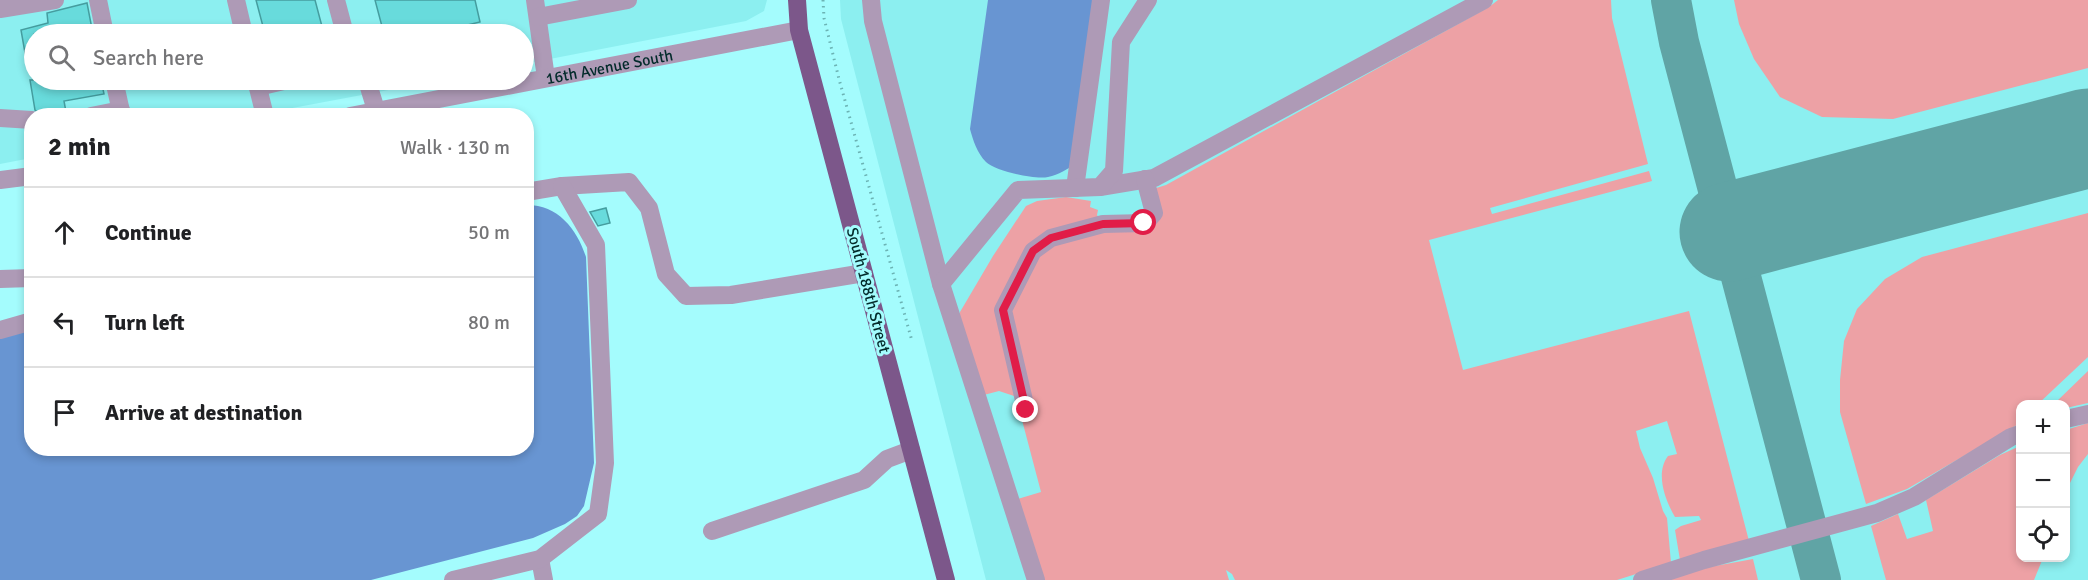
<!DOCTYPE html>
<html lang="en">
<head>
<meta charset="utf-8">
<style>
	body { margin:0; font-family:Signika,sans-serif; background:#f6f6f6; color:#202124 }
	.controls { position:absolute; right:18px; bottom:18px; display:grid; overflow:hidden; border-radius:12px; box-shadow:0 3px 9px #0003 }
	.controls button { width:54px; height:54px; display:grid; place-items:center; padding:0; border:0; border-bottom:2px solid #e0e0e0; background:#fff; color:#202124; font:30px sans-serif }
	.stop { position:absolute; width:18px; height:18px; margin:-14px; border:4px solid #e11d48; border-radius:50%; background:#fff }
	.stop.end { background:#e11d48; border-color:#fff; box-shadow:0 2px 6px #0008 }
	.list { margin:0; padding:0; list-style:none }
	h2 { display:flex; justify-content:space-between; align-items:center; height:78px; margin:0; padding:0 24px; font-size:26px }
	h2 small { font-size:20px; font-weight:400; color:#757577 }
	.list li { display:grid; grid-template-columns:39px 1fr auto; gap:18px; align-items:center; box-sizing:border-box; height:90px; padding:0 24px; border-top:2px solid #e0e0e0 }
	.list b { display:block; font-size:22px; white-space:nowrap }
	.list em { font-size:20px; font-style:normal; color:#757577 }
	.icon { flex:none; width:33px; height:33px; fill:none; stroke:currentColor; stroke-width:2; stroke-linecap:round; stroke-linejoin:round }
	.map { position:relative; flex:none; width:2088px; height:580px; overflow:hidden }
	.search { position:absolute; background:#fff; box-shadow:0 3px 9px #0003; left:24px; top:24px; width:510px; height:66px; display:flex; align-items:center; gap:15px; box-sizing:border-box; padding:0 21px; border-radius:33px; color:#757577; font-size:22px }
	.panel { position:absolute; background:#fff; box-shadow:0 3px 9px #0003; left:24px; top:108px; width:510px; height:348px; border-radius:24px }
	.map>svg:first-child { display:block }
</style>
</head>
<body>
<div class="map">
<svg width="2088" height="580" viewBox="0 0 2088 580">
	<rect width="100%" height="100%" fill="#a4fcfd"/>
	<g fill="#8ceff0" fill-rule="evenodd">
		<polygon points="0,0 767,0 764,11 746,21 524,64 524,34 34,34 34,80 442,80 255,115 32,116 31,158 0,164"/>
		<path d="M840,0H2088V580H986L841,19ZM2020,404H2066V558H2020Z"/>
	</g>
	<g fill="#eda1a5">
		<path d="M1498,0H1611L1612,18L1648,164L1490,208L1492,214L1649,171L1652,181L1429,240L1463,370L1689,311L1749,541L1680,560L1675,530L1681,526L1701,520L1699,516L1675,517C1665,500 1655,473 1668,456L1677,454L1667,421L1636,431L1640,448L1653,478L1663,511L1667,518L1671,563L1617,580H1235L1232,574L1226,570L1229,580H1041L1014,500L1041,492L1022,420L1033,416L1007,318L1037,255L1072,236L1148,228L1153,189L1166,185L1489,7Z"/>
		<polygon points="1734,0 2088,0 2088,68 1893,119 1822,117 1780,97 1754,59 1739,24"/>
		<polygon points="1066,197 1091,201 1090,207 1098,210 1097,215 1101,221 1071,227 1010,282 1017,397 999,391 980,396 960,327 960,312 993,256 1026,206 1037,201"/>
		<polygon points="2088,213 2088,357 2038,404 2020,404 2020,422 2017,425 1907,489 1866,504 1840,412 1840,380 1844,341 1857,309 1885,279 1922,257"/>
		<polygon points="2088,371 2088,403 2066,408 2066,404 2054,404"/>
		<polygon points="2088,423 2088,454 2078,467 2066,491 2066,430"/>
		<polygon points="2020,446 2020,558 2043,558 2034,580 1886,580 1871,526 1898,514 1907,539 1933,531 1926,500 2000,455"/>
		<polygon points="1753,559 1758,580 1667,580 1704,568"/>
	</g>
	<g fill="#6895d2">
		<path d="M988,0H1098L1077,163C1067,169 1059,175 1048,177C1035,180 995,171 986,162C977,153 973,140 970,129Z"/>
		<path d="M527,205C558,205 577,229 586,257L594,463L584,506L577,516L565,524L533,538L371,580H0V336L31,328L32,448H526Z"/>
	</g>
	<g fill="none" stroke-linecap="round" stroke-linejoin="round">
		<polyline stroke="#60a4a5" stroke-width="40" points="1671,0 1679,42 1821,580"/>
		<polyline stroke="#60a4a5" stroke-width="99" points="1729,232 2088,138"/>
	</g>
	<g fill="#68dbdc" stroke="#459d9f" stroke-width="1.5">
		<polygon points="256,0 315,0 324,34 265,34"/>
		<polygon points="375,0 475,0 480,22 430,34 384,34"/>
		<polygon points="87,3 93,34 34,34 34,69 28,70 21,30 48,23 47,13"/>
		<polygon points="30,80 101,80 104,94 64,101 66,112 42,116 35,110"/>
		<polygon points="606,208 610,223 598,226 590,212"/>
	</g>
	<g fill="none" stroke-linecap="round" stroke-linejoin="round">
		<polyline stroke="#6cb3b4" stroke-width="3" stroke-dasharray="1.5 4.5" stroke-linecap="butt" points="823,0 824,18 839,79 912,341"/>
		<g stroke="#ae9ab6" stroke-width="18">
			<polyline points="98,0 105,34"/>
			<polyline points="236,0 244,34"/>
			<polyline points="336,0 345,34"/>
			<polyline points="535,0 546,78"/>
			<polyline points="871,0 873,21 941,284 1036,580"/>
			<polyline points="0,9 55,0"/>
			<polyline points="538,17 628,0"/>
			<polyline points="114,80 122,116"/>
			<polyline points="256,80 265,116"/>
			<polyline points="361,80 368,84 376,110"/>
			<polyline points="258,87 288,80"/>
			<polyline points="91,116 121,110"/>
			<path id="s1" d="M350,116L799,30"/>
			<polyline points="0,118 32,120"/>
			<polyline points="0,180 32,176"/>
			<polyline points="1100,187 1154,178 1484,0"/>
			<polyline points="1075,188 1101,0"/>
			<polyline points="526,192 562,186 629,182 649,208 666,274 686,296 731,295 864,273"/>
			<polyline points="0,279 32,278"/>
			<polyline points="941,284 1018,190 1100,187 1114,171 1121,42 1148,0"/>
			<polyline points="0,330 32,321"/>
			<polyline points="1026,409 1003,310 1033,251 1051,238 1103,224 1145,223 1154,213 1145,179"/>
			<polyline points="2066,419 2088,414"/>
			<polyline points="712,531 864,480 887,459 911,450"/>
			<polyline points="540,559 544,580"/>
			<polyline points="453,580 540,559 598,514 605,463 596,245 562,186"/>
			<polyline points="1642,580 1704,560 1877,513 1914,497 2011,437 2020,434"/>
		</g>
		<polyline stroke="#7c578a" stroke-width="18" points="797,0 799,30 946,580"/>
	</g>
	<g fill="none" stroke-linecap="round" stroke-linejoin="round">
		<polyline stroke="#e11d48" stroke-width="8" points="1026,410 1003,310 1033,251 1051,238 1103,224 1144,223"/>
	</g>
	<g text-anchor="middle" stroke-width="6" stroke-linejoin="round" paint-order="stroke">
		<g font-size="16" fill="#032b2b" stroke="#a4fcfd">
			<text dy="6" stroke="none"><textPath href="#s1" startOffset="264">16th Avenue South</textPath></text>
			<text transform="translate(869 290) rotate(75)" y="6">South 188th Street</text>
		</g>
	</g>
</svg>
<div class="controls">
<button>+</button>
<button>−</button>
<button><svg class="icon" aria-label="locate" viewBox="0 0 24 24"><circle cx="12" cy="12" r="6"/><path d="M12 2v4M12 18v4M2 12h4M18 12h4"/></svg></button>
</div>
<div class="stop" style="left:1144px;top:223px"></div>
<div class="stop end" style="left:1026px;top:410px"></div>
<div class="search"><svg class="icon" aria-label="search" viewBox="0 0 24 24"><circle cx="10" cy="10" r="6"/><path d="M15 15l6 6"/></svg>Search here</div>
<section class="panel">
<h2>2 min<small>Walk · 130 m</small></h2>
<ul class="list">
<li><svg class="icon" aria-label="ahead" viewBox="0 0 24 24"><path d="M12 20V5M6 11l6-6 6 6"/></svg><div><b>Continue</b></div><em>50 m</em></li>
<li><svg class="icon" aria-label="left" viewBox="0 0 24 24"><path d="M17 20v-9H6M10 6l-5 5 5 5"/></svg><div><b>Turn left</b></div><em>80 m</em></li>
<li><svg class="icon" aria-label="arrive" viewBox="0 0 24 24"><path d="M6 21V4h12l-3 4 3 4H6"/></svg><div><b>Arrive at destination</b></div></li>
</ul>
</section>
</div>
</body>
</html>
